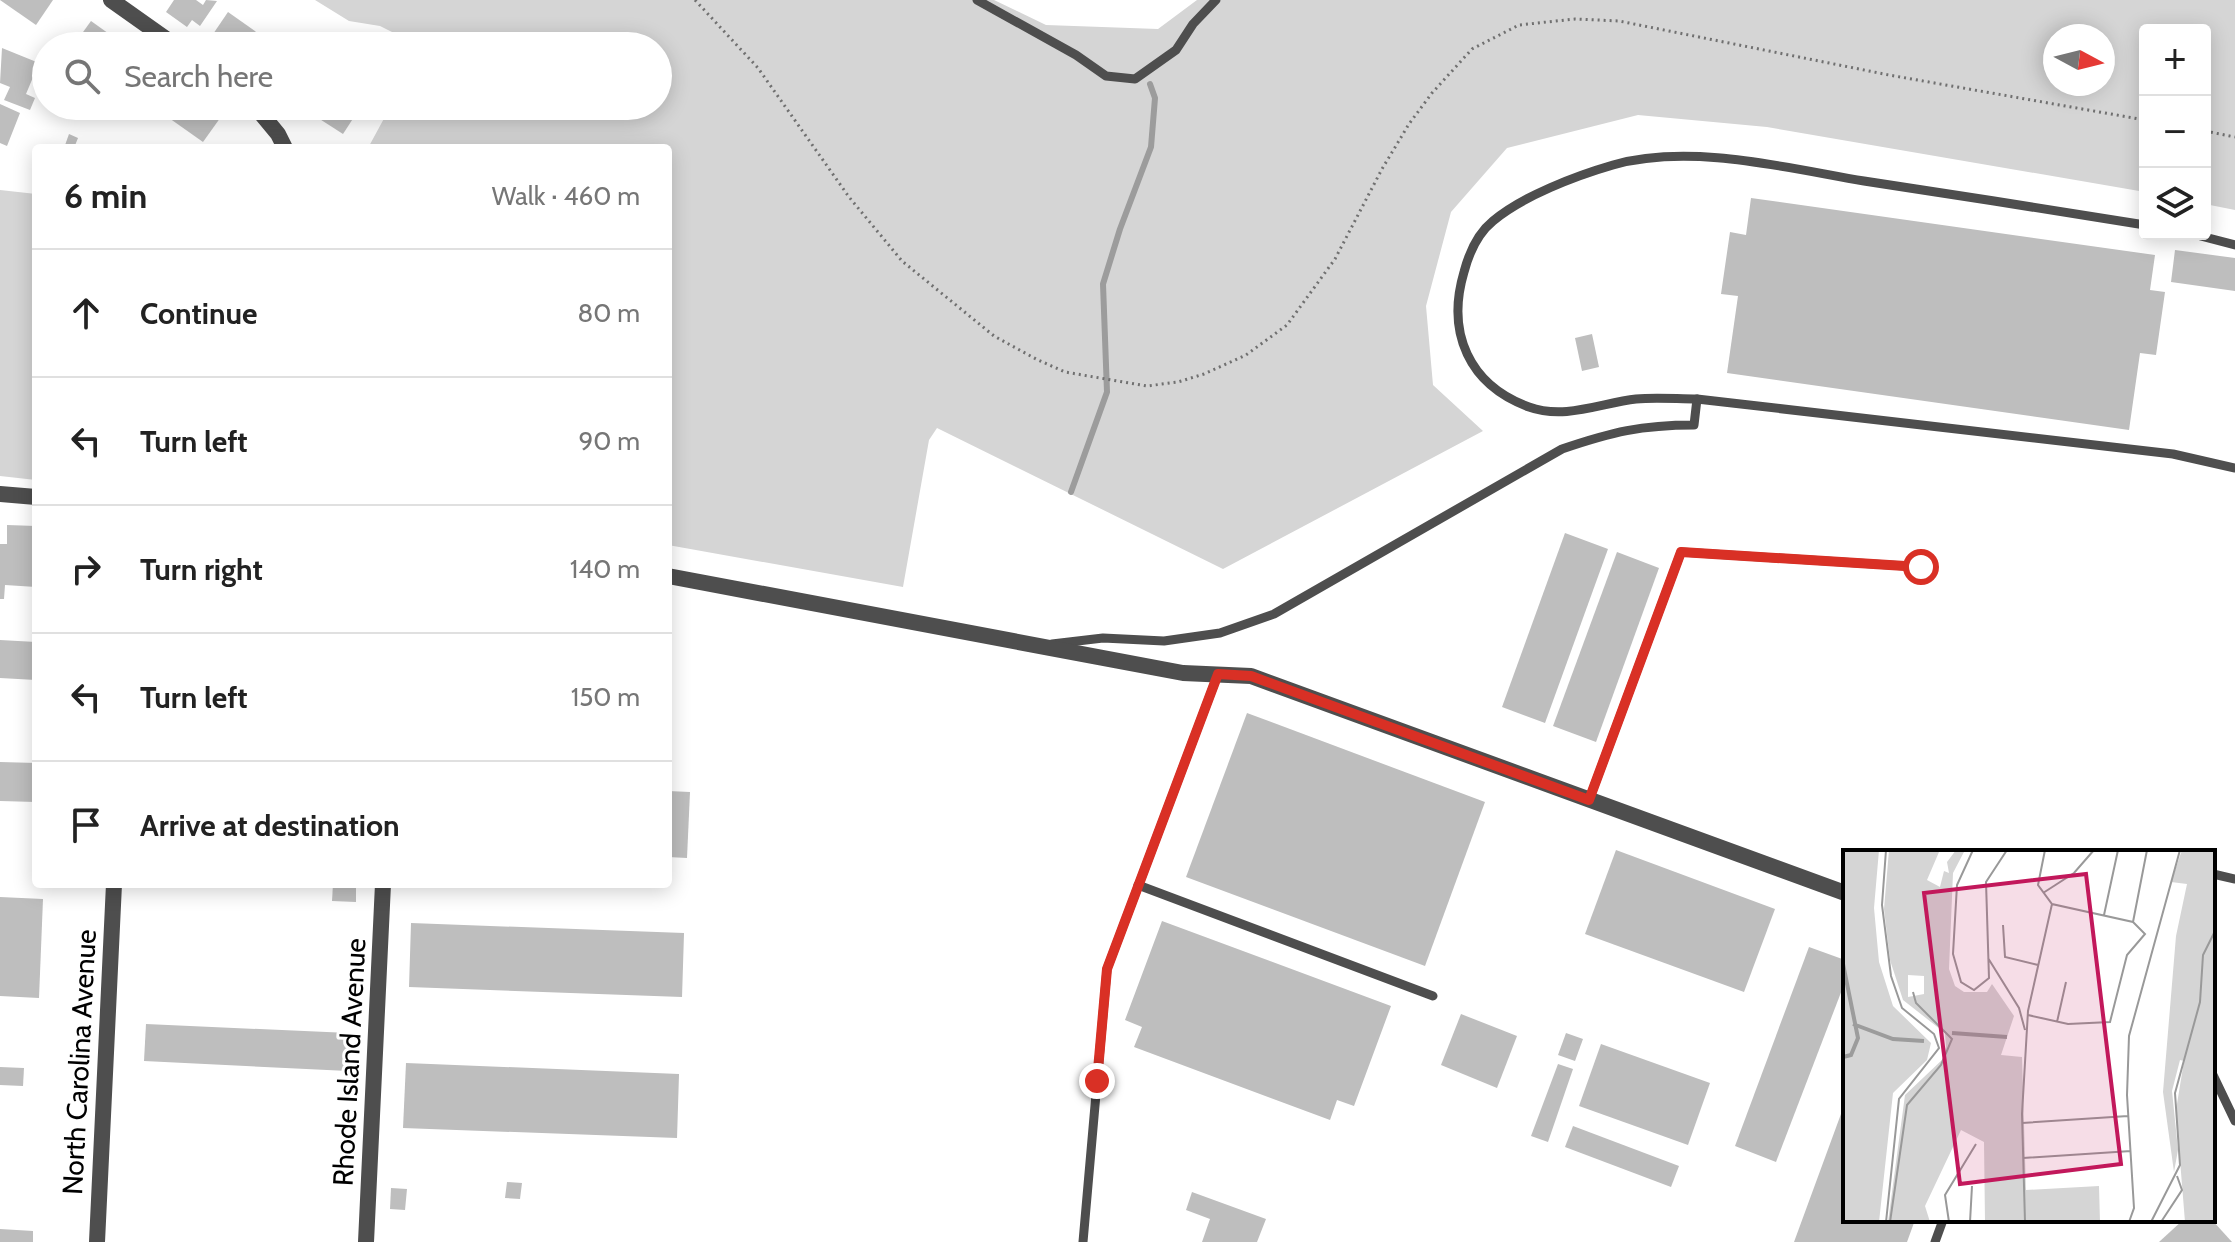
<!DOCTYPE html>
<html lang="en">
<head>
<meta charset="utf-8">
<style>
	body { margin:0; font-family:Cabin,sans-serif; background:#f6f6f6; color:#222 }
	.controls { position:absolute; right:24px; top:24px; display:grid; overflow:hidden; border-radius:8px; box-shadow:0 4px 20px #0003 }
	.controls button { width:72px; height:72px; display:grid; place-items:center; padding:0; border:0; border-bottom:2px solid #e0e0e0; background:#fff; color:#222; font:40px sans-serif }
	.compass { position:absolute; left:2043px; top:24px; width:72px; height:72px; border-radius:50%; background:#fff; box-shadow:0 4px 20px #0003; rotate:97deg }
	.stop { position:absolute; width:24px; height:24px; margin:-18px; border:6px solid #d93025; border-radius:50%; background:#fff }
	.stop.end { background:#d93025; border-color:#fff; box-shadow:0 2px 8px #0008 }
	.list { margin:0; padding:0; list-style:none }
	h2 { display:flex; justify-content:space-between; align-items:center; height:104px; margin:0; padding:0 32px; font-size:34px }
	h2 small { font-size:26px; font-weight:400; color:#767676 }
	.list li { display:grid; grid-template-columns:52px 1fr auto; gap:24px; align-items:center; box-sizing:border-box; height:128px; padding:0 32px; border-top:2px solid #e0e0e0 }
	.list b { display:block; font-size:30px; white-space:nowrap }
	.list em { font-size:26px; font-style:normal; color:#767676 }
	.icon { flex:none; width:44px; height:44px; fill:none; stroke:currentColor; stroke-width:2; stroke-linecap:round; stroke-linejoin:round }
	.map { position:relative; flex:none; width:2235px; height:1242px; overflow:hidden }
	.search { position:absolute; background:#fff; box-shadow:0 4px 20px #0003; left:32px; top:32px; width:640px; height:88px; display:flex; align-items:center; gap:20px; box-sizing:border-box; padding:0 28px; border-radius:44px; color:#767676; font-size:30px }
	.panel { position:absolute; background:#fff; box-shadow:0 4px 20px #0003; left:32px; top:144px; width:640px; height:744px; border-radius:8px }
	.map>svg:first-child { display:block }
</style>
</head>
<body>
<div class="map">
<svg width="2235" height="1242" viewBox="0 0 2235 1242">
	<rect width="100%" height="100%" fill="#fff"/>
	<g fill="#d5d5d5" fill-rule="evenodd">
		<path d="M315,0H994L1046,25L1158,29L1197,0H2235V210L2205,204V30H2145V192L1767,127L1638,115L1507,148L1451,212L1426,306L1433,385L1483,431L1223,569L937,428L929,440L903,587L668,545V148H368L387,113L388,106H658V46H402L400,36L380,26L349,21ZM2055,36H2103V84H2055Z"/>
		<polygon points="0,190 36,194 36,480 0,476"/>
	</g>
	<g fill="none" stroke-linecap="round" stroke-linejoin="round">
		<polyline stroke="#9c9c9c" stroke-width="6" points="1071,492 1107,392 1103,284 1120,229 1151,147 1155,98 1150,84"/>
	</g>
	<g fill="#bebebe">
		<polygon points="0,0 53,0 36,25"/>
		<polygon points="174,0 196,0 203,5 206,0 217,1 200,26 192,20 187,27 166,12"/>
		<polygon points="228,12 276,46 217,46 209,40"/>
		<polygon points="91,21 126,46 73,46"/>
		<polygon points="365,32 381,43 378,46 355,46"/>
		<polygon points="2,48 39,63 26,94 35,98 30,110 4,100 10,87 0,83"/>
		<polygon points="0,104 20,113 7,146 0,143"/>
		<polygon points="152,106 211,106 223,114 203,142"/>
		<polygon points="321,106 345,106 356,114 343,134 315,116"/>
		<polygon points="69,134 78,138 74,148 64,148"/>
		<polygon points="1751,198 2155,255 2150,290 2165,292 2156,355 2140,353 2129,430 1727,373 1738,296 1721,294 1730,232 1746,235"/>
		<polygon points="2175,250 2235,258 2235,291 2171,282"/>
		<polygon points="1592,334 1599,367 1582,371 1575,338"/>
		<polygon points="7,525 36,526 36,587 5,585 4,599 0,599 0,544 7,544"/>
		<polygon points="1565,533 1608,549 1545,723 1502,707"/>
		<polygon points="1617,552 1659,568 1596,742 1553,726"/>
		<polygon points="0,640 36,642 36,680 0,678"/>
		<polygon points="1247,713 1485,802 1425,966 1186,877"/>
		<polygon points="0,762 36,763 36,802 0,801"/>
		<polygon points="668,791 690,792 687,858 668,857"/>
		<polygon points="1616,850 1775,909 1744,992 1585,934"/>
		<polygon points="333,884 356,884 356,902 332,901"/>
		<polygon points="0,897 43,899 39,998 0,996"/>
		<polygon points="1162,921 1391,1006 1354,1106 1337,1100 1330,1120 1134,1047 1142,1027 1125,1020"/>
		<polygon points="411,923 684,933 682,997 409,987"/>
		<polygon points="1809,947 1845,960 1845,982 1776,1162 1735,1146"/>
		<polygon points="1461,1014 1517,1036 1497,1088 1441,1065"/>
		<polygon points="146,1024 349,1033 348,1071 144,1061"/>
		<polygon points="1566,1033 1583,1039 1575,1061 1558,1055"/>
		<polygon points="1601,1044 1710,1083 1688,1145 1579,1106"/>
		<polygon points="406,1063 679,1074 677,1138 403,1128"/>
		<polygon points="1558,1064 1573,1069 1548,1142 1531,1136"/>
		<polygon points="0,1067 24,1068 23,1086 0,1085"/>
		<polygon points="1845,1103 1845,1220 1915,1220 1907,1242 1794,1242"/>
		<polygon points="1573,1126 1679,1166 1671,1187 1565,1147"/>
		<polygon points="507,1182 522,1183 520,1199 505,1198"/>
		<polygon points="391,1188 407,1189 405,1210 390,1209"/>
		<polygon points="1192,1192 1266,1219 1257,1242 1202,1242 1210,1219 1186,1210"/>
		<polygon points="2183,1220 2212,1220 2232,1242 2159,1242"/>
		<polygon points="0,1229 33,1231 33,1242 0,1242"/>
	</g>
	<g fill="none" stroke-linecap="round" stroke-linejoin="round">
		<g stroke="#707070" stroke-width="3" stroke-dasharray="2 4" stroke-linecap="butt">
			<polyline points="695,0 758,68 849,197 902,261 994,336 1036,359 1065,372 1147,386 1178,382 1204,374 1246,355 1287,325 1335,259 1382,169 1409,124 1432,93 1472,49 1519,25 1575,19 1619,21 1889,75 2145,120"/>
			<polyline points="2205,131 2235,137"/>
		</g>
		<g stroke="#4e4e4e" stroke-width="9">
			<polyline points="977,0 1076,55 1106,76 1135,79 1176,50 1193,24 1216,0"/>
			<polyline points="319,46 322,42"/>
			<polyline points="267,120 277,106"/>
			<path d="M2145,225C2051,210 1958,195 1864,181C1787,168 1690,143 1613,165C1575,176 1523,196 1493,221C1477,234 1469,253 1464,272C1446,333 1469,385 1529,407C1565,420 1601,403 1636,399C1656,397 1677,399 1697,399L2173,454L2235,468"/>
			<polyline points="2193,234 2235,245"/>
			<path d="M1052,644L1103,638L1164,641L1220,633L1274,614L1562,449C1612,432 1641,425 1694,425L1697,399"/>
			<polyline points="1589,800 1681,552 1921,567"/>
			<polyline points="2213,874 2235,879"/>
			<polyline points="1138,885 1433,996"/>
			<polyline points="2213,1075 2235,1121"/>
			<polyline points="1083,1242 1107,969 1218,674"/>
			<polyline points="1935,1242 1943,1220"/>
		</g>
		<g stroke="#4e4e4e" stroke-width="16">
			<polyline points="111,0 176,46"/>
			<polyline points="255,106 278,134 285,148"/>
			<polyline points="0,494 36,497"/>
			<polyline points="668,576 1183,673 1251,676 1845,893"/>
			<polyline points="97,1242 114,884"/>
			<polyline points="366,1242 383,884"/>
		</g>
	</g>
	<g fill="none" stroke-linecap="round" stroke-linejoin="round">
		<polyline stroke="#d93025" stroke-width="10" points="1097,1081 1107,969 1218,674 1251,676 1589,800 1681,552 1921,567"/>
	</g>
	<g text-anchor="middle" stroke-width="6" stroke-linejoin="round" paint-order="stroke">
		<g font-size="28" fill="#000" stroke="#fff">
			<text transform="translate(79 1062) rotate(-87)" y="10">North Carolina Avenue</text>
			<text transform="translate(349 1062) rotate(-87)" y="10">Rhode Island Avenue</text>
		</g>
	</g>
	<g transform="translate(1843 850)">
		<rect width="372" height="372" fill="#fff"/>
		<path d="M0,0H36L31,58L36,112L50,156L88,193L84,210L50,243L36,372H0ZM46,0L96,2L84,30L97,37L101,21L106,23L104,12L113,0H122L110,23L106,119L112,136L121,142H144L149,134L171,166L158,205L179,207L183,340L256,336L257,372H142L141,292L118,280L82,356L87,372H45L62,245L100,209L103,197L102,183L60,150L47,110L41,59ZM65,125L81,126V144L65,147ZM339,0H372V372H342L333,260L341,211L337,210L329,241L335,300L331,322L320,242L333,86L344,34L328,32Z" fill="#d5d5d5" fill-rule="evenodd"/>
		<path fill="none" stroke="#9c9c9c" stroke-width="4" d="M0,114L15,188L8,205L0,207M10,174L50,189L81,191M109,183L164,187"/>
		<path fill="none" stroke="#999" stroke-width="2" d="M43,0L39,55L48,126L59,158L91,184L96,198L56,249L43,372M130,0L114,35L110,104L118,132L131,140L146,128L143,32L164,0M200,43L231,23L251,0M261,65L275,0M290,72L304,0M160,75L162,107L195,115M145,108L176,158L182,180M185,165L225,174L267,172L284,105L302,84L290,72L209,54L195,35L202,0M214,172L223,132M179,273L285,266M180,308L288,301M47,372L64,255L98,215L109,189L73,153L70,142M106,372L102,345L133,294M127,372L129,336M182,372L179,264L185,161L209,54M286,372L291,358L284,245L286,186L337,0M308,372L337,315L332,243L357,152L360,105L372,81M318,372L339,340L334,326"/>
		<path fill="#c2185b" fill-opacity="0.15" stroke="#c2185b" stroke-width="4" d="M243,24L278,314L117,334L81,43Z"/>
		<rect width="372" height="372" fill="none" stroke="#000" stroke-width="4"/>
	</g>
</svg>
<div class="controls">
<button>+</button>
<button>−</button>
<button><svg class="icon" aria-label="layers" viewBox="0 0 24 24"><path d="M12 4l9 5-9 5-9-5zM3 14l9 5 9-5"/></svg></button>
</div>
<svg class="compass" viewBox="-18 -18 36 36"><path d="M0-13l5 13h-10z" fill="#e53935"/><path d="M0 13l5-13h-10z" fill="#767676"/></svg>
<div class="stop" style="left:1921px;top:567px"></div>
<div class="stop end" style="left:1097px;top:1081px"></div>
<div class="search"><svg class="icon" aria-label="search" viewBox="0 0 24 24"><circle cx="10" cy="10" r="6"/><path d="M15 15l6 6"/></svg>Search here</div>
<section class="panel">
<h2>6 min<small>Walk · 460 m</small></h2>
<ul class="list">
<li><svg class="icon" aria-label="ahead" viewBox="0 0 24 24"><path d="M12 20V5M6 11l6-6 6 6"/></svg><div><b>Continue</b></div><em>80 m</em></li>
<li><svg class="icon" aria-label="left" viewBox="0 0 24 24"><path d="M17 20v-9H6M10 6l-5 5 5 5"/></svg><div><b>Turn left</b></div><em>90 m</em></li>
<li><svg class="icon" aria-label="right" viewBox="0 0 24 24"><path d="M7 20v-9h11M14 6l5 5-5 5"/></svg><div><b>Turn right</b></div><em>140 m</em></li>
<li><svg class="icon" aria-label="left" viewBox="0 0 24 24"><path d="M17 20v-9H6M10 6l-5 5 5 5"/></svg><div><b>Turn left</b></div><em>150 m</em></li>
<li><svg class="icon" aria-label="arrive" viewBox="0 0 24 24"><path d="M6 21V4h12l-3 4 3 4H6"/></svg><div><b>Arrive at destination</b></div></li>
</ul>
</section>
</div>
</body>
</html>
